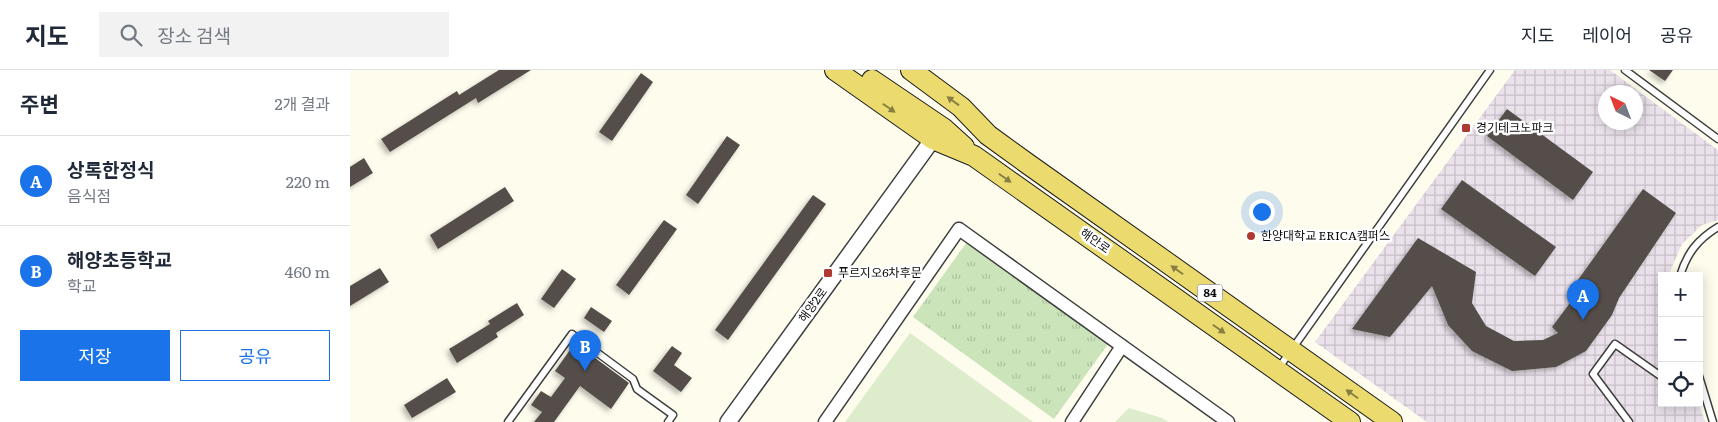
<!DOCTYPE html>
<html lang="ko">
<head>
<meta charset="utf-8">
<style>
	body { margin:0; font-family:Literata,"Noto Sans KR",serif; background:#f2f2f3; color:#1f2937 }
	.controls { position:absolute; right:15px; bottom:15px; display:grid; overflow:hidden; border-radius:0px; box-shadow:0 2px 12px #0003 }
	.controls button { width:45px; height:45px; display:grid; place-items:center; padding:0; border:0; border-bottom:1px solid #e0e1e3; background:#fff; color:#1f2937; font:25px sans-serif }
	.compass { position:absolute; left:1248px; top:15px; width:45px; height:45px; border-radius:50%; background:#fff; box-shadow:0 2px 12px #0003; rotate:318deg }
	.you { position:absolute; left:911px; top:141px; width:18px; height:18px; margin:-12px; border:4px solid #fff; border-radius:50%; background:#1a73e8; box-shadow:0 0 0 8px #1a73e833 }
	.badge { display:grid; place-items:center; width:32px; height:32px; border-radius:50%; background:#1a73e8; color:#fff; font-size:16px; font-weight:700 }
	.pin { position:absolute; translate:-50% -41px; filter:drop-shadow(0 1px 2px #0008) }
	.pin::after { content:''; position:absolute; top:26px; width:18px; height:15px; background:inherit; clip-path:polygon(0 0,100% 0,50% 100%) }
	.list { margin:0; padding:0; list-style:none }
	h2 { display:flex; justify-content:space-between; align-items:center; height:65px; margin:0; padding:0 20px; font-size:21px }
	h2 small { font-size:16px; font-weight:400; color:#747a83 }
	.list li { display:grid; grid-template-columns:32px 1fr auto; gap:15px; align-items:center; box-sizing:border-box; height:90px; padding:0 20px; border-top:1px solid #e0e1e3 }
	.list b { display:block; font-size:19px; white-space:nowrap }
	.list p { margin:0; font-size:16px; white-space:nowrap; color:#747a83 }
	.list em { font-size:16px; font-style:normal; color:#747a83 }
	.actions { display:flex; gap:10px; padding:15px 20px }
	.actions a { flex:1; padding:11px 0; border:1px solid #1a73e8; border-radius:0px; text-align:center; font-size:18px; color:#1a73e8 }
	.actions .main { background:#1a73e8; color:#fff }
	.icon { flex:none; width:28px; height:28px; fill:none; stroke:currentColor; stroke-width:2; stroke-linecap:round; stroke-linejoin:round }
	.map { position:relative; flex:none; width:1368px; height:352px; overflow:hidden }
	header { display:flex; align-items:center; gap:30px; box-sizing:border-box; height:70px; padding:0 25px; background:#fff; border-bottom:1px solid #e0e1e3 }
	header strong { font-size:24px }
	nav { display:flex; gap:28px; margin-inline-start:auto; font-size:18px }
	.search { width:350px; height:45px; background:#f2f2f3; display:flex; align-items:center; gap:12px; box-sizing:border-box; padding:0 18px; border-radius:0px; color:#747a83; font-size:19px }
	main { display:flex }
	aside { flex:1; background:#fff }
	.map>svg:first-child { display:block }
</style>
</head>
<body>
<header>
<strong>지도</strong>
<div class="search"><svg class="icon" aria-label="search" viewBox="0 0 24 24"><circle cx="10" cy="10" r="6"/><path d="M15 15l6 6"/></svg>장소 검색</div>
<nav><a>지도</a><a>레이어</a><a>공유</a></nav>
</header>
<main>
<aside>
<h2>주변<small>2개 결과</small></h2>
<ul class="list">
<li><span class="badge">A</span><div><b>상록한정식</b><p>음식점</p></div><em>220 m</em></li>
<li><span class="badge">B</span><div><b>해양초등학교</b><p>학교</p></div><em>460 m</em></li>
</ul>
<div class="actions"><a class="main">저장</a><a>공유</a></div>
</aside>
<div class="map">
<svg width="1368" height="352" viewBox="0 0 1368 352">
	<defs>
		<pattern id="industrial-grid" width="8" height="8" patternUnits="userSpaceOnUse" patternTransform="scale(1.25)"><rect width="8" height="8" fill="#eae1ea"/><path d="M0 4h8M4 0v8" fill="none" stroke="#c8c0c8"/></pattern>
		<pattern id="grass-tufts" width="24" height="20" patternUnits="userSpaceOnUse" patternTransform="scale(1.25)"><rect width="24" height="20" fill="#cbe4ba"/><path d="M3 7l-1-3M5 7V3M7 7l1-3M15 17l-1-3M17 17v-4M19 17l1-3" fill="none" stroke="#adc29f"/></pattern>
		<filter id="shadow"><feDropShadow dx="-3" dy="3" stdDeviation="2.5" flood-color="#0004"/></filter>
	</defs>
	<rect width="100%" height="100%" fill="#fdfced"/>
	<path fill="url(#industrial-grid)" fill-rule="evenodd" d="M1165,0H1260L1368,80V150L1352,155L1332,174L1318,206H1312V333H1349L1355,352H1077L965,272ZM1256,22H1286V52H1256Z"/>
	<polygon fill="url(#grass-tufts)" points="617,172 758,274 704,349 563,247"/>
	<g fill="#ddeccb">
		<polygon points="560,263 683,352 495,352"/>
		<polygon points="779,338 812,348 818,352 765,352"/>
	</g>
	<g fill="#544e49" filter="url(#shadow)">
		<polygon points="149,0 181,0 128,33 126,28 40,82 31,69 107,21 109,25"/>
		<polygon points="1299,0 1323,0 1315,11"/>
		<polygon points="291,3 303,12 262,71 249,62"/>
		<polygon points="1157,39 1243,102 1223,130 1137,66"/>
		<polygon points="377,66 390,75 348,134 336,125"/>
		<polygon points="14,88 23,103 0,117 0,97"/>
		<polygon points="1112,110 1206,177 1185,206 1091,139"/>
		<polygon points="155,117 164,131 88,179 80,165"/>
		<polygon points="1293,119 1326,143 1269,228 1262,245 1236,281 1206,297 1162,301 1122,281 1098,255 1082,216 1040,267 1002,259 1068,168 1126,202 1122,233 1136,256 1164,271 1193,270 1208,263 1202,257 1223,229 1218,224"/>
		<polygon points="463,125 476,134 378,270 365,260"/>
		<polygon points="314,150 327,159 279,225 266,215"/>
		<polygon points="30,198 39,212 0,236 0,216"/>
		<polygon points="212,199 226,209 204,238 191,229"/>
		<polygon points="167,233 174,245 146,263 148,267 107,293 99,279 140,254 138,251"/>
		<polygon points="241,237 262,251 254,262 234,248"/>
		<polygon points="225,273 279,313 261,339 230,316 204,352 184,352 192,342 181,335 191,321 201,327 215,308 205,301"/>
		<polygon points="322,276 332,283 324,295 342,308 331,322 303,301"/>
		<polygon points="97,308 106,322 62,348 54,335"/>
	</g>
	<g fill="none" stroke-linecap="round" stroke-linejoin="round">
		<g stroke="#3f3f3f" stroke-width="9">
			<g id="service">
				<polyline points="1275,0 1368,69"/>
				<path d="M1330,206C1337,183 1348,169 1368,157"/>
				<polyline points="928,299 1140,0"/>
				<polyline points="1349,306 1363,352"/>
				<polyline points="158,352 222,264 283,309 287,319 323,345 318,352"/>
				<polyline points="1279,352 1243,304 1265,274 1312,307"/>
			</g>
		</g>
		<g stroke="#3f3f3f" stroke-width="15">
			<g id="minor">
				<polyline points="475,352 609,159 878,352"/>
				<polyline points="722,352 772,276"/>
			</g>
		</g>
		<g stroke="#3f3f3f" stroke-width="18">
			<polyline id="tertiary" points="378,352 583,69"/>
		</g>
		<g stroke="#1d1d1d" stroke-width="22">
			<g id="primary">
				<polyline points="485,0 583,69 624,86 1000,352"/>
				<polyline points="561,0 611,37 638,65 678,94 1042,352"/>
				<polyline points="522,10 593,58 614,77"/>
			</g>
		</g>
		<use href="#service" stroke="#fff" stroke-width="6"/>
		<use href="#minor" stroke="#fff" stroke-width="12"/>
		<use href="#tertiary" stroke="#fff" stroke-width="15"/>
		<use href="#primary" stroke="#ebdb6f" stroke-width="20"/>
	</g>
	<defs><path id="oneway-solid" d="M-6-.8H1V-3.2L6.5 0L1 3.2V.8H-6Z" transform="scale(1.25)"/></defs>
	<g fill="#877e42">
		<use href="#oneway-solid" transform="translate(603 31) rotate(-144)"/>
		<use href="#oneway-solid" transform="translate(539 38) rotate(35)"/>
		<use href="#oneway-solid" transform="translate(655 108) rotate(35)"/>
		<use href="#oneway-solid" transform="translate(827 200) rotate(-145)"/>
		<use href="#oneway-solid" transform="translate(869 259) rotate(35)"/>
		<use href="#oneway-solid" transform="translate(1002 324) rotate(-145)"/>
	</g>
	<g fill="#ae3932" stroke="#fff" stroke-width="2">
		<rect x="1111" y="53" width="10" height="10" rx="2.5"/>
		<circle cx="901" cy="166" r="5"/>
		<rect x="473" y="198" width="10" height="10" rx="2.5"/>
	</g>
	<g text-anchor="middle" stroke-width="5" stroke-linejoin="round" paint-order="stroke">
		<rect fill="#fff" stroke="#555" stroke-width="1" x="847.5" y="214.5" width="25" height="17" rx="4"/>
		<g font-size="11" font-weight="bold" fill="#0c0c0c">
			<text x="860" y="227">84</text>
		</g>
		<g font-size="12" fill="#0c0c0c" stroke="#fff" text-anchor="start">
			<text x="1126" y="62">경기테크노파크</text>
			<text x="911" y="170">한양대학교 ERICA캠퍼스</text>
			<text x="488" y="207">푸르지오6차후문</text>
		</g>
		<g font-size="12" fill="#0c0c0c" stroke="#fff">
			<text transform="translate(745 171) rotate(35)" y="4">해안로</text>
			<text transform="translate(463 235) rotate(-54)" y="4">해양2로</text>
		</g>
	</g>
</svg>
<div class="controls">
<button>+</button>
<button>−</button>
<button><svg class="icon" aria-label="locate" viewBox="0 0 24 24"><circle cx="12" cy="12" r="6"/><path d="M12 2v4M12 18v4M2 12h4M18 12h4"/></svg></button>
</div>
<svg class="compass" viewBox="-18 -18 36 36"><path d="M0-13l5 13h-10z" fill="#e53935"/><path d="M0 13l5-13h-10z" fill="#747a83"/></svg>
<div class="you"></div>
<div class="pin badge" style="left:1233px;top:250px">A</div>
<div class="pin badge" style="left:235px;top:301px">B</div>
</div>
</main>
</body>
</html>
